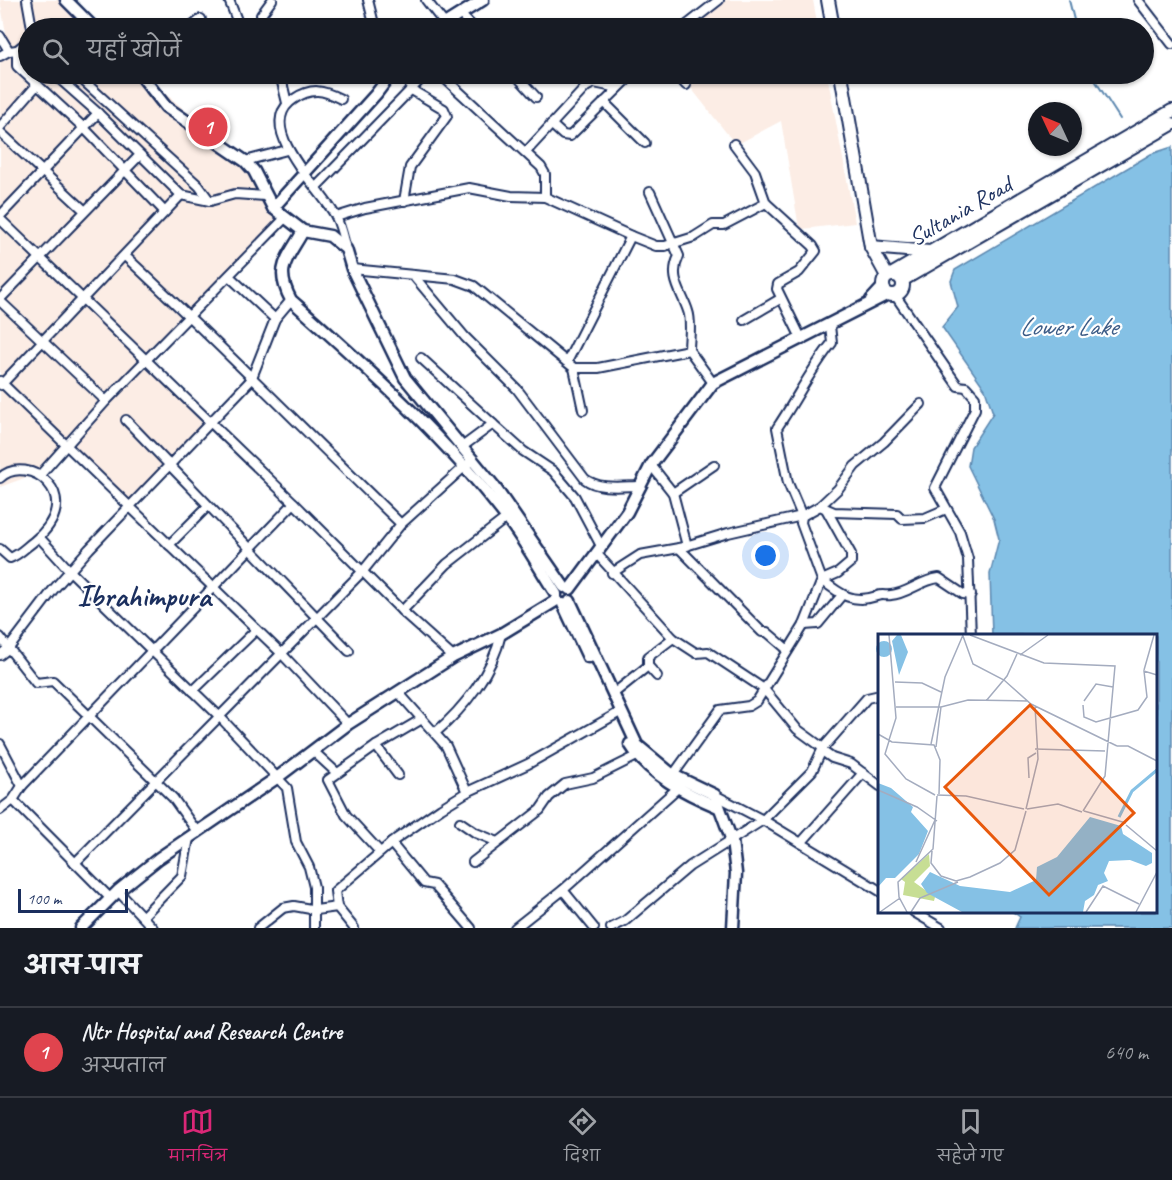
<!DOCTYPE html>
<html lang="hi">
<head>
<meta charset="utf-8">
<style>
	body { margin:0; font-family:Caveat,"Playpen Sans Deva",sans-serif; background:#20242c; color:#f1f3f6 }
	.compass { position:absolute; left:1028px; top:102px; width:54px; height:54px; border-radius:50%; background:#171b24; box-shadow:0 2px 4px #0004; rotate:314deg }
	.scale { position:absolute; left:18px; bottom:15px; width:110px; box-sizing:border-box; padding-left:6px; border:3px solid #1b2f5e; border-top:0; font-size:16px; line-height:21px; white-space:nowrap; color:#1b2f5e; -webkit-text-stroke:4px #fff; paint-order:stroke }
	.you { position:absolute; left:766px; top:556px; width:21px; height:21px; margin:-15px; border:4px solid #fff; border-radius:50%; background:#1a73e8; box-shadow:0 0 0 9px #1a73e833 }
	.badge { display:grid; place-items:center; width:39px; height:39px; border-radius:50%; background:#db2777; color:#fff; font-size:20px; font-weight:700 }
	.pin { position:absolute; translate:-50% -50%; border:3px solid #fff; box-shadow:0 2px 6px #0006 }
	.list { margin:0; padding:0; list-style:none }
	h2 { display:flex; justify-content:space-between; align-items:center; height:78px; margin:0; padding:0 24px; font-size:26px }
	h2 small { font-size:20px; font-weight:400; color:#9ea1a6 }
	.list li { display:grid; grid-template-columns:39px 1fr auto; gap:18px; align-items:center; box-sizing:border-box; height:90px; padding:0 24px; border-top:2px solid #363941 }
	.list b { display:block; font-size:22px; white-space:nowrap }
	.list p { margin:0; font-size:20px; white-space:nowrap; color:#9ea1a6 }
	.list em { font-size:20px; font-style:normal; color:#9ea1a6 }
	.icon { flex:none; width:33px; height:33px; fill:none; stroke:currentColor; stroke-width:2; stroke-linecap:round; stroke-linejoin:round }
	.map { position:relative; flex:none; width:1172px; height:928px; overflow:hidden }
	.search { position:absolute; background:#171b24; box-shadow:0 2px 4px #0004; left:18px; right:18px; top:18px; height:66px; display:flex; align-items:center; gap:15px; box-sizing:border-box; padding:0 21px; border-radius:33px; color:#9ea1a6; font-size:22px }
	.sheet { height:168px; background:#171b24 }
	nav { display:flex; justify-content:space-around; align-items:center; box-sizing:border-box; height:84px; border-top:2px solid #363941; background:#171b24; font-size:16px; color:#9ea1a6 }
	nav a { display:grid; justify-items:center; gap:3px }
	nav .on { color:#db2777 }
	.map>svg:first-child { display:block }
</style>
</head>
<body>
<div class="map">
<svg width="1172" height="928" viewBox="0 0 1172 928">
	<rect width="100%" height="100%" fill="#fff"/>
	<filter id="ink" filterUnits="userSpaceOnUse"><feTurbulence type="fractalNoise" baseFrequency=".0167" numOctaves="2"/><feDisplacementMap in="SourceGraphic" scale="12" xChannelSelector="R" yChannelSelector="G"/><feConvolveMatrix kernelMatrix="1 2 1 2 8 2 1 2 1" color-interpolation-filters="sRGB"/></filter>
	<g filter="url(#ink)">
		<g fill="#fcede5">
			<polygon points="0,0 58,0 91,28 28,28 28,74 143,74 245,162 286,217 150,357 210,423 129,506 65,444 38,473 0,487 0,59 9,50"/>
			<polygon points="714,0 813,0 818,28 680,28"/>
			<polygon points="680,74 827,74 855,223 802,229 798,222 781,121 736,145"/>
		</g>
		<polygon fill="#85c1e5" stroke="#5b87af" stroke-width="1.5" points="1172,147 1172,928 1015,928 1020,917 1013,912 1156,912 1156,636 992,635 990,574 999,539 994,519 968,466 971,447 993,413 985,389 942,327 958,307 951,281 955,270 1151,154"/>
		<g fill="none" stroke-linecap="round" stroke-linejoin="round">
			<g stroke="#5b87af" stroke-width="2">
				<polyline points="1069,0 1076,28"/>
				<polyline points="1091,74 1120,119"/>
			</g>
			<g stroke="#1b2f5e" stroke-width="12">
				<g id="street">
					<polyline points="27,0 32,28"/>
					<polyline points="229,0 240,28"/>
					<polyline points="368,0 375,28"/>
					<polyline points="426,0 444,23"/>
					<polyline points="1138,0 1172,44"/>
					<polyline points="461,15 474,28"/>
					<polyline points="190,28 201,19"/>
					<polyline points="266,28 261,15 272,0"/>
					<polyline points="683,28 719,0"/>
					<polyline points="0,36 9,51 17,50 28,41"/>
					<polyline points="17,50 17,66 84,128 165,212"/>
					<polyline points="0,56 9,51"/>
					<polyline points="54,74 98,113 181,195 210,201 235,194 265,196"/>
					<polyline points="76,74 199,186 210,201"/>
					<polyline points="280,74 287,103"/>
					<polyline points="440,74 541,167 545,174 545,197"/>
					<polyline points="515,74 536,97"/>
					<polyline points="676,74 686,85"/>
					<path d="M341,99C323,90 312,87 294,99C251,127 323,190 336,217C341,227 343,238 346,249"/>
					<polyline points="604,102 645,143"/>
					<polyline points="551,124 563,135 570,136 633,74"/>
					<polyline points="0,127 37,85"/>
					<polyline points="0,132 84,210"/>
					<polyline points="734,144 755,172 766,203 813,246 816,251 799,272 778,284 777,289 802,340"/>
					<polyline points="526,152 586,87 594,83 618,88"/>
					<polyline points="245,161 287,150"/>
					<polyline points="316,187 426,74"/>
					<path d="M650,192L679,256C668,278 682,292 688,311C692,322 689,339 689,350"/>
					<polyline points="404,201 410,167 447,116 444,109 410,89"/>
					<polyline points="0,216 98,113"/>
					<polyline points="336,217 365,208 469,188 511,196 545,197 631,236 656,246 665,246 694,237 713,225 724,225 766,203"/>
					<polyline points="0,219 294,503 402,611 453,657"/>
					<path d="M125,256C219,343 309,435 401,524"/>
					<polyline points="352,269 455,279 474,286 574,368 598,368 689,350 713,383"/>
					<path d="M413,275L465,337L517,389L585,479C599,490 623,486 641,486"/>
					<polyline points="229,276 275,319"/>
					<polyline points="895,295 958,386 966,387 975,397 975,409 935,488 960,532 968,559 971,636"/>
					<polyline points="0,299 140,155"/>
					<polyline points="0,301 106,401"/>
					<polyline points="744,320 780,299"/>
					<polyline points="421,358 493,424"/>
					<polyline points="567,362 631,236"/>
					<polyline points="574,368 583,410"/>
					<polyline points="0,381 280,652 348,724"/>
					<polyline points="1,385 181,195"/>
					<polyline points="126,420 349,651"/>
					<polyline points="462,447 493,424 523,451 553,471 575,497 601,546"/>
					<polyline points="651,465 673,493 687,546"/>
					<polyline points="40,475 106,401 286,217"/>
					<path d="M0,478C27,452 90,496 33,542C26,547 19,555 10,558L0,549"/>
					<polyline points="673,493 714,465"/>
					<polyline points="820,506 838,489 855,466 884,442 921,404"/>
					<path d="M826,509L851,554V562L838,573L822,580C841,595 853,604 877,596C882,594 886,596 891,595C907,594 921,580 939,578L963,594L971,595"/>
					<polyline points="39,537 71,572 219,716 287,788 296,842 309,867 314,887 314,928"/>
					<polyline points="169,545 208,506"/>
					<polyline points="679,548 762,632 767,632 788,650"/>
					<polyline points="596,553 673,638 696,653 708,652 764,689 797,729 823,748"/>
					<polyline points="612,573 640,555 679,548 728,533 802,516 820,506 834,512 897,514 902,519 925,518 946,509"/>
					<polyline points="402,611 447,564 510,515"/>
					<polyline points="804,625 818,624 842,595"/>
					<polyline points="0,637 36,683 53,681 173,798 198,833"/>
					<polyline points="0,655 9,648 53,590 89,549 251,380 275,319 291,300"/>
					<polyline points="657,676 648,666 648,657 673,638"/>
					<polyline points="193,691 256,630"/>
					<polyline points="398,692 446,746 467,792"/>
					<polyline points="613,694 648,666"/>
					<path d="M435,733C464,708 493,672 501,634"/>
					<polyline points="0,744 22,786 13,800 0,810"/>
					<polyline points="376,746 328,780 346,815 380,852"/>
					<polyline points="313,751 337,773"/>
					<polyline points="822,751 832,758 851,764 880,786"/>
					<polyline points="398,775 376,746 422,719"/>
					<path d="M673,775L720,710L749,706L757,701L804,625L822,580L801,523L802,516L788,483L777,428C796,400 811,369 832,343L830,326"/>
					<polyline points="22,786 294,503"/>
					<polyline points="715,795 763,820 880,891"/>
					<polyline points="13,800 111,899"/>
					<polyline points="460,822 476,833 498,842"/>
					<polyline points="391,843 424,883 434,885 471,928"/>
					<polyline points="801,843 863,773"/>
					<polyline points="473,862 540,810 549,797 565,784 593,778 637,756"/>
					<polyline points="75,863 363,571 401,524 473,459"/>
					<polyline points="563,890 594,928"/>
					<polyline points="118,891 153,928"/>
					<polyline points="914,912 941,928"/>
					<polyline points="143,916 182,876 189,838"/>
					<polyline points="258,928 283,908 294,906 316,910 337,907"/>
					<polyline points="354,928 337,907 335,891 396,839 441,808 467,792 528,764 620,712"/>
					<polyline points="515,928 563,890 680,786"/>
					<polyline points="611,928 625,921 690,866 763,820 812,771 823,748 867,698 880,695"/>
				</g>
			</g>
			<g stroke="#1b2f5e" stroke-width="15">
				<g id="secondary">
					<polyline points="66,0 94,28"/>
					<polyline points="438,28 483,0"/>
					<polyline points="140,74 166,107 245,161 254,171 273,208 303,231 330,236 346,249 352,269 405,378 494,486 564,587"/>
					<polyline points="273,208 376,94 391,74"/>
					<path d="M303,231C287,260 274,268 291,300C367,368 444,436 506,517C525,541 539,568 556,594"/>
					<polyline points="871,300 883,287"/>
					<polyline points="570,589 627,512 651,465 713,383 888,294"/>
					<polyline points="570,601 637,745 673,775 715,795 732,841 736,873 733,928"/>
					<polyline points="563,604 588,657"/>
					<path d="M630,744C649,775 685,793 718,807"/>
					<polyline points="81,928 118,891 159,858 278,777 348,724 453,657 501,634 557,600"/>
				</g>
			</g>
			<g stroke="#1b2f5e" stroke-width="16">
				<g id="primary">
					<polyline points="828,0 833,28"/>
					<polyline points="841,74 871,247 887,276"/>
					<polyline points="871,247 930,252"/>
					<polyline points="893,274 1172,111"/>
					<circle cx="893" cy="285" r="10"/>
					<polyline points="902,280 1172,124"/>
				</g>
			</g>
			<use href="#street" stroke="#fff" stroke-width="8"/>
			<use href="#secondary" stroke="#fff" stroke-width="10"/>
			<use href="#primary" stroke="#fff" stroke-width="12"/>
		</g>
	</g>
	<g text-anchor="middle" stroke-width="4.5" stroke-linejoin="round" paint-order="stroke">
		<g font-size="24" fill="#1b2f5e" stroke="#fff">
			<text transform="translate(960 211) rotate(-30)" y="8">Sultania Road</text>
		</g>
		<g font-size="26" font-style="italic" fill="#3b5b86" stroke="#fff">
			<text x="1068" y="335">Lower Lake</text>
		</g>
		<g font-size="30" font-weight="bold" fill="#1b2f5e" stroke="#fff">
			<text x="144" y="606">Ibrahimpura</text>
		</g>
	</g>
	<g transform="translate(878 634)">
		<rect width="279" height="279" fill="#fff"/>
		<path d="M51,220L52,232L36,248L57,263L56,267L25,261L27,248L23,245Z" fill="#c7de94"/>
		<path d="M19,1H23L30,18L21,41L14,7ZM-2 15a8 8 0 1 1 16 0a8 8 0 1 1-16 0ZM0,149L13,154L35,173L33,178L50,197L41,220L17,244H8L0,253ZM212,183L243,192L245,200L274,219V229L268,232L252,226L231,227L226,239L230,247L220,251L216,261L207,267L205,278H84L49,259L43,250L52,238L82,252L132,258L158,246L159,233L179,223Z" fill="#85c1e5"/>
		<path fill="none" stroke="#85c1e5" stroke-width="3" d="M241,183L254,157L279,136"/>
		<path fill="none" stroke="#a4acbf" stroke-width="1.5" d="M11,1L18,84L11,106M92,1L166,29L237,32L227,142L205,177M85,2L95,30L126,46L153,70L239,112M142,21L170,1M266,36L276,1M17,48L44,49L63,58M108,67L129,42L139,20M206,67L218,50L235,53M205,71L206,83L218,88L260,76L269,63L266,37L279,41M18,73H63L90,66L149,67M0,100L14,108L56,111L62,126L61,160M11,107L7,120L28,145L57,161M53,110L67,43L85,1M239,112H250L279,127M58,113L63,73M157,115L227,117M151,144L150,124L158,119M0,156L39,173L59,187M59,161L88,162L146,175M148,175L160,125L157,72M149,175L180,170L204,178M206,177L248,189M248,191L279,217M54,217L53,229L63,242L78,247L92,243L122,229L137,216L148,177M38,228L57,186M2,278L22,264M29,278L21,263L20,248L55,215L59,162M33,278L42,264L80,248M208,278L225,252L261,270M258,278L279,238"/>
		<path fill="#e8590c" fill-opacity="0.15" stroke="#e8590c" stroke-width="3" d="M152,71L256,179L171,261L67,153Z"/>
		<rect width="279" height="279" fill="none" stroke="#1b2f5e" stroke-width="3"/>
	</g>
</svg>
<svg class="compass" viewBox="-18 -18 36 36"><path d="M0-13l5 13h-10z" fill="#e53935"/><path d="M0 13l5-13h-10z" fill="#9ea1a6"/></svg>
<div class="scale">100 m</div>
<div class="you"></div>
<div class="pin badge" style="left:208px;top:127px;background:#e0444e">1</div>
<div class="search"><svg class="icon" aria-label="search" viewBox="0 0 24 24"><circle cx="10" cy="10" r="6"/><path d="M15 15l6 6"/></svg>यहाँ खोजें</div>
</div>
<section class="sheet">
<h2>आस-पास<small></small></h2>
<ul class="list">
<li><span class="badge" style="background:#e0444e">1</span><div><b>Ntr Hospital and Research Centre</b><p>अस्पताल</p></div><em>640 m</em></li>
</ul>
</section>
<nav>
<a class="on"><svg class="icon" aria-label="map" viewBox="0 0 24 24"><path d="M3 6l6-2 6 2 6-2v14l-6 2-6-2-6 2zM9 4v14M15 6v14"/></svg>मानचित्र</a>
<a><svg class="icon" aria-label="directions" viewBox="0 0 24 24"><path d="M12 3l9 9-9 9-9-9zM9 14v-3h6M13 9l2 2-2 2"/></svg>दिशा</a>
<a><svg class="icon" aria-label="saved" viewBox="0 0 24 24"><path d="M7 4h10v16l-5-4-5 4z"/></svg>सहेजे गए</a>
</nav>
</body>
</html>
